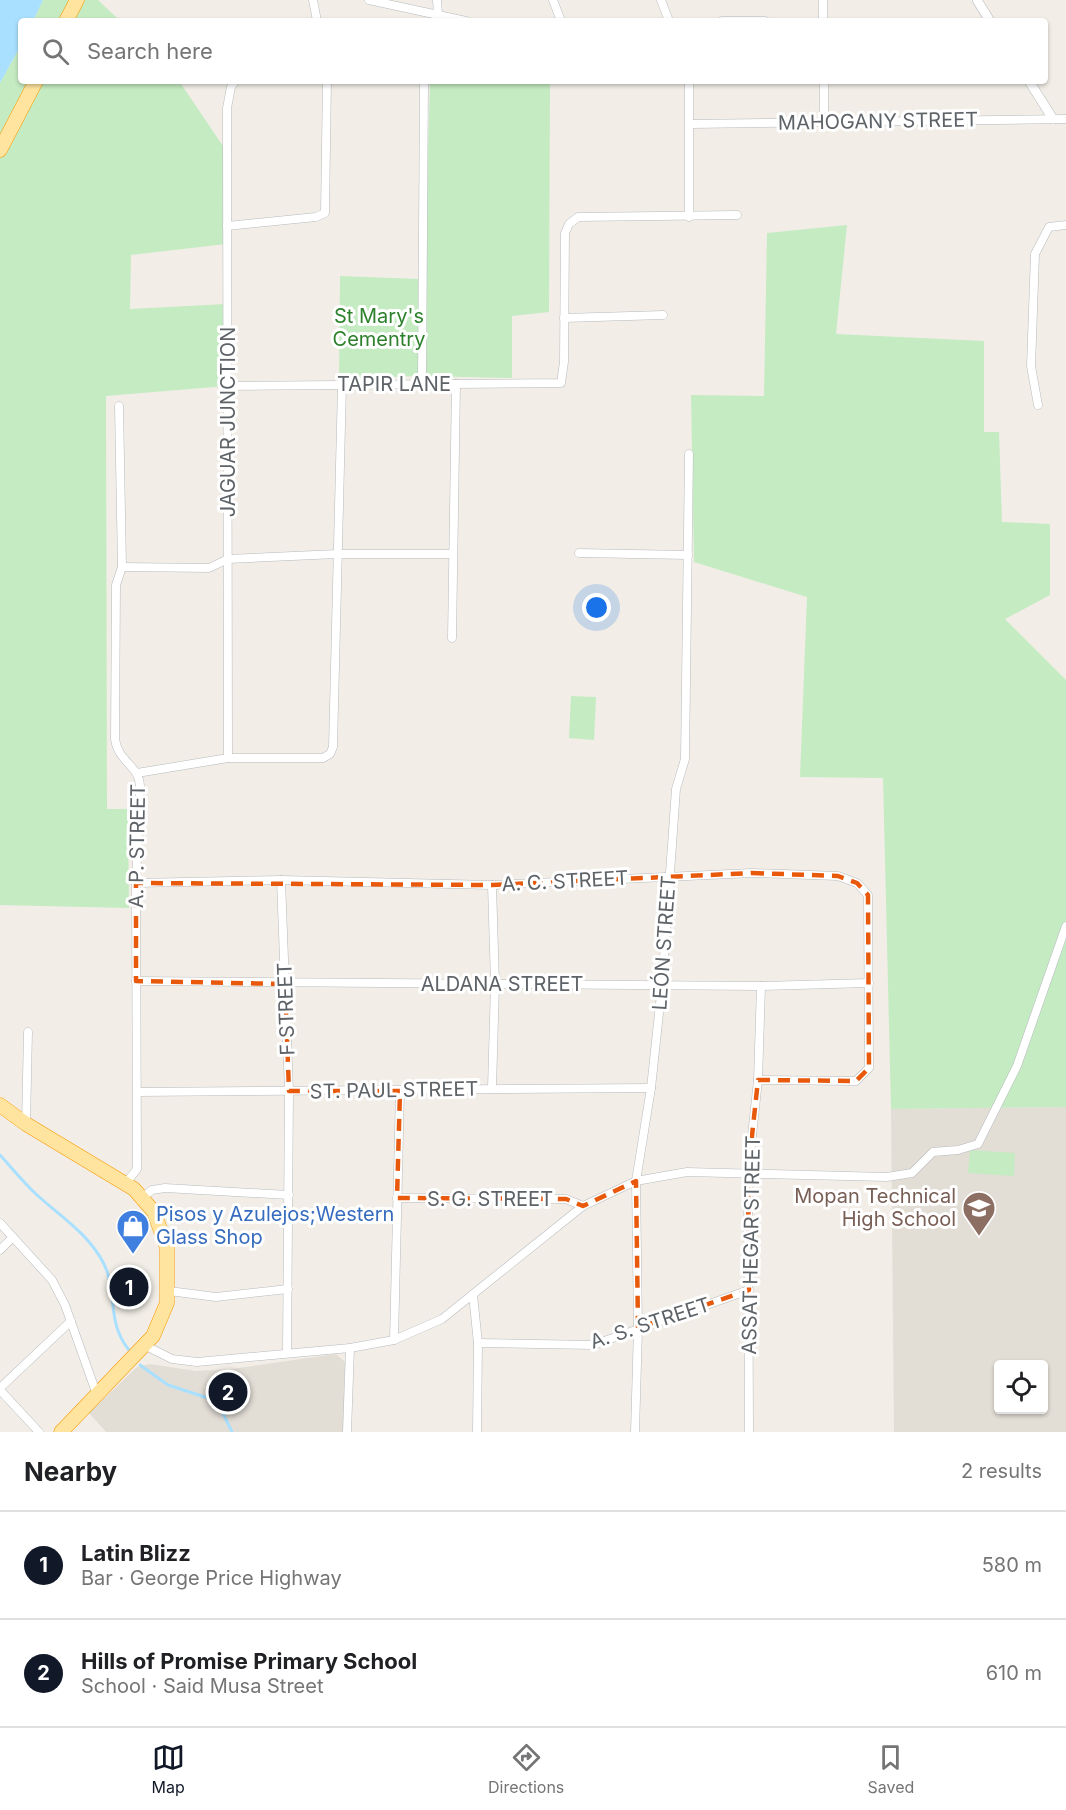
<!DOCTYPE html>
<html lang="en">
<head>
<meta charset="utf-8">
<style>
	body { margin:0; font-family:Inter,sans-serif; background:#f2f2f2; color:#202124 }
	.controls { position:absolute; right:18px; bottom:18px; display:grid; overflow:hidden; border-radius:6px; box-shadow:0 2px 4px #0004 }
	.controls button { width:54px; height:54px; display:grid; place-items:center; padding:0; border:0; border-bottom:2px solid #e0e0e0; background:#fff; color:#202124; font:30px sans-serif }
	.you { position:absolute; left:597px; top:608px; width:21px; height:21px; margin:-15px; border:4px solid #fff; border-radius:50%; background:#1a73e8; box-shadow:0 0 0 9px #1a73e833 }
	.badge { display:grid; place-items:center; width:39px; height:39px; border-radius:50%; background:#111827; color:#fff; font-size:20px; font-weight:700 }
	.pin { position:absolute; translate:-50% -50%; border:3px solid #fff; box-shadow:0 2px 6px #0006 }
	.list { margin:0; padding:0; list-style:none }
	h2 { display:flex; justify-content:space-between; align-items:center; height:78px; margin:0; padding:0 24px; font-size:26px }
	h2 small { font-size:20px; font-weight:400; color:#757577 }
	.list li { display:grid; grid-template-columns:39px 1fr auto; gap:18px; align-items:center; box-sizing:border-box; height:108px; padding:0 24px; border-top:2px solid #e0e0e0 }
	.list b { display:block; font-size:22px; white-space:nowrap }
	.list p { margin:0; font-size:20px; white-space:nowrap; color:#757577 }
	.list em { font-size:20px; font-style:normal; color:#757577 }
	.icon { flex:none; width:33px; height:33px; fill:none; stroke:currentColor; stroke-width:2; stroke-linecap:round; stroke-linejoin:round }
	.map { position:relative; flex:none; width:1066px; height:1432px; overflow:hidden }
	.search { position:absolute; background:#fff; box-shadow:0 2px 4px #0004; left:18px; right:18px; top:18px; height:66px; display:flex; align-items:center; gap:15px; box-sizing:border-box; padding:0 21px; border-radius:6px; color:#757577; font-size:22px }
	.sheet { height:294px; background:#fff }
	nav { display:flex; justify-content:space-around; align-items:center; box-sizing:border-box; height:84px; border-top:2px solid #e0e0e0; background:#fff; font-size:16px; color:#757577 }
	nav a { display:grid; justify-items:center; gap:3px }
	nav .on { color:#111827 }
	.map>svg:first-child { display:block }
</style>
</head>
<body>
<div class="map">
<svg width="1066" height="1432" viewBox="0 0 1066 1432">
	<rect width="100%" height="100%" fill="#f2eee7"/>
	<g fill="#e2ddd5" fill-rule="evenodd">
		<path d="M1066,1107V1432H894L891,1109ZM998,1364H1044V1410H998Z"/>
		<polygon points="336,1354 345,1362 344,1432 106,1432 89,1413 137,1367 150,1364 196,1371 232,1369"/>
	</g>
	<g fill="#c5ebc2">
		<polygon points="43,0 98,0 120,21 33,21"/>
		<polygon points="21,45 21,81 179,81 223,146 226,244 131,255 130,309 225,304 226,386 106,396 107,809 128,809 129,908 0,905 0,83"/>
		<polygon points="430,81 550,81 549,312 512,316 512,378 422,376"/>
		<polygon points="847,225 836,334 984,341 984,432 999,432 1002,522 1050,524 1050,595 1005,619 1066,680 1066,1107 891,1109 883,778 800,777 807,597 694,562 691,395 764,396 767,233"/>
		<polygon points="340,276 419,279 419,376 339,379"/>
		<polygon points="571,696 596,697 594,740 569,738"/>
		<polygon points="970,1150 1015,1153 1014,1176 968,1173"/>
	</g>
	<polygon fill="#a9e0ff" points="0,0 43,0 33,21 21,21 21,45 0,83"/>
	<g fill="none" stroke-linecap="round" stroke-linejoin="round">
		<g stroke="#a9e0ff" stroke-width="3">
			<path d="M0,1155C12,1168 24,1183 37,1195C61,1217 89,1234 104,1264C118,1293 106,1322 129,1350"/>
			<polyline points="140,1365 168,1385 217,1401 232,1432"/>
		</g>
		<g stroke="#b7babe" stroke-width="9">
			<g id="minor">
				<polyline points="313,0 317,21"/>
				<polyline points="369,0 466,21"/>
				<polyline points="437,0 438,15"/>
				<polyline points="553,0 561,21"/>
				<polyline points="661,0 669,21"/>
				<polyline points="823,0 823,21"/>
				<polyline points="722,21 765,21"/>
				<polyline points="689,81 689,217"/>
				<polyline points="824,81 824,122"/>
				<polyline points="691,124 1066,119"/>
				<polyline points="227,226 316,217 325,213 327,81"/>
				<polyline points="564,318 663,315"/>
				<polyline points="422,384 424,81"/>
				<polyline points="227,386 561,383 564,362 565,233 569,224 578,217 737,215"/>
				<polyline points="1038,405 1031,366 1035,254 1049,227 1066,225"/>
				<path d="M119,406L122,567L116,585L115,739C118,762 139,765 140,786L136,883L137,1169L126,1183"/>
				<polyline points="579,553 688,555"/>
				<polyline points="122,567 209,568 228,559 337,554 452,554"/>
				<polyline points="452,638 456,384"/>
				<polyline points="228,758 227,108 231,87 235,81"/>
				<polyline points="137,773 228,758 323,758 330,754 333,747 342,385"/>
				<polyline points="281,880 289,1091 287,1353"/>
				<polyline points="136,883 281,880 492,885 752,873 838,876 857,883 868,895 869,1068 856,1081 758,1080"/>
				<polyline points="136,981 761,986 869,983"/>
				<polyline points="492,1088 495,984 492,885"/>
				<polyline points="137,1092 651,1088"/>
				<polyline points="26,1124 28,1032"/>
				<polyline points="143,1197 152,1190 165,1188 289,1195"/>
				<polyline points="397,1198 566,1199 583,1206"/>
				<polyline points="0,1223 52,1280 65,1305 97,1395"/>
				<polyline points="0,1250 13,1237"/>
				<polyline points="169,1291 216,1297 288,1289"/>
				<polyline points="473,1295 478,1343 477,1432"/>
				<polyline points="394,1340 400,1091"/>
				<polyline points="478,1343 593,1345 749,1290"/>
				<polyline points="146,1346 172,1359 197,1362 350,1348 394,1340 442,1319 583,1206 636,1181 687,1172 887,1177 912,1173 933,1152 958,1150 978,1144 1017,1066 1066,926"/>
				<polyline points="0,1388 71,1321"/>
				<polyline points="0,1390 39,1432"/>
				<polyline points="347,1432 350,1348"/>
				<polyline points="635,1432 638,1328 636,1181 651,1088 662,985 676,789 685,759 689,454"/>
				<polyline points="749,1432 748,1173 758,1080 761,986"/>
			</g>
		</g>
		<g stroke="#b7babe" stroke-width="10">
			<g id="tertiary">
				<polyline points="977,0 990,21"/>
				<polyline points="1029,81 1053,119"/>
			</g>
		</g>
		<g stroke="#f89900" stroke-width="15">
			<g id="trunk">
				<polyline points="66,21 77,0"/>
				<polyline points="0,150 36,81"/>
				<polyline points="0,1105 26,1124 134,1189 154,1212 167,1248 167,1303 153,1336 61,1432"/>
			</g>
		</g>
		<use href="#minor" stroke="#fff" stroke-width="8"/>
		<use href="#tertiary" stroke="#fff" stroke-width="9"/>
		<use href="#trunk" stroke="#ffe49f" stroke-width="14"/>
	</g>
	<path fill="none" stroke="#e8590c" stroke-width="4.5" stroke-dasharray="12 8" stroke-linejoin="round" d="M752,873L838,876L857,883L868,895L869,1068L856,1081L758,1080L748,1173L749,1290L638,1328L636,1181L583,1206L566,1199L397,1198L400,1091H289L285,984L136,981V883L492,885Z"/>
	<defs>
		<g id="school-pin" transform="scale(1.725)"><path d="M0 17L-7.5 6A9.5 9.5 0 1 1 7.5 6Z" fill="#8d6e63" stroke="#fff"/><path d="M0-5L7-2L0 1L-7-2ZM-4 1L0 2.5L4 1V4Q0 6-4 4Z" fill="#fff"/></g>
		<g id="shop-pin" transform="scale(1.725)"><path d="M0 17L-7.5 6A9.5 9.5 0 1 1 7.5 6Z" fill="#3f7fe0" stroke="#fff"/><path d="M-5-2.5h2.3a2.7 3.5 0 0 1 5.4 0H5L5.5 6h-11ZM-1.5-2.5h3a1.5 2.3 0 0 0-3 0Z" fill="#fff"/></g>
	</defs>
	<g fill-rule="evenodd">
		<use href="#school-pin" x="979" y="1208"/>
		<use href="#shop-pin" x="133" y="1226"/>
	</g>
	<g text-anchor="middle" stroke-width="6" stroke-linejoin="round" paint-order="stroke">
		<g font-size="20" fill="#5e6368" stroke="#fff">
			<text transform="translate(878 121) rotate(-1)" y="7">MAHOGANY STREET</text>
			<text x="394" y="391">TAPIR LANE</text>
			<text transform="translate(228 422) rotate(-90)" y="7">JAGUAR JUNCTION</text>
			<text transform="translate(137 846) rotate(-89)" y="7">A. P. STREET</text>
			<text transform="translate(565 881) rotate(-3)" y="7">A. C. STREET</text>
			<text transform="translate(664 943) rotate(-86)" y="7">LEÓN STREET</text>
			<text x="502" y="991">ALDANA STREET</text>
			<text transform="translate(286 1009) rotate(-92)" y="7">F STREET</text>
			<text transform="translate(394 1090) rotate(-1)" y="7">ST. PAUL STREET</text>
			<text x="490" y="1206">S. G. STREET</text>
			<text transform="translate(751 1245) rotate(-89)" y="7">ASSAT HEGAR STREET</text>
			<text transform="translate(650 1323) rotate(-18)" y="7">A. S. STREET</text>
		</g>
		<g font-size="20" fill="#2e812c" stroke="#fff">
			<text x="379" y="323">St Mary's<tspan x="379" dy="23">Cementry</tspan></text>
		</g>
		<g font-size="20" fill="#785e54" stroke="#fff" text-anchor="end">
			<text x="956" y="1203">Mopan Technical<tspan x="956" dy="23">High School</tspan></text>
		</g>
		<g font-size="20" fill="#366cbe" stroke="#fff" text-anchor="start">
			<text x="156" y="1221">Pisos y Azulejos;Western<tspan x="156" dy="23">Glass Shop</tspan></text>
		</g>
	</g>
</svg>
<div class="controls">
<button><svg class="icon" aria-label="locate" viewBox="0 0 24 24"><circle cx="12" cy="12" r="6"/><path d="M12 2v4M12 18v4M2 12h4M18 12h4"/></svg></button>
</div>
<div class="you"></div>
<div class="pin badge" style="left:129px;top:1287px">1</div>
<div class="pin badge" style="left:228px;top:1392px">2</div>
<div class="search"><svg class="icon" aria-label="search" viewBox="0 0 24 24"><circle cx="10" cy="10" r="6"/><path d="M15 15l6 6"/></svg>Search here</div>
</div>
<section class="sheet">
<h2>Nearby<small>2 results</small></h2>
<ul class="list">
<li><span class="badge">1</span><div><b>Latin Blizz</b><p>Bar · George Price Highway</p></div><em>580 m</em></li>
<li><span class="badge">2</span><div><b>Hills of Promise Primary School</b><p>School · Said Musa Street</p></div><em>610 m</em></li>
</ul>
</section>
<nav>
<a class="on"><svg class="icon" aria-label="map" viewBox="0 0 24 24"><path d="M3 6l6-2 6 2 6-2v14l-6 2-6-2-6 2zM9 4v14M15 6v14"/></svg>Map</a>
<a><svg class="icon" aria-label="directions" viewBox="0 0 24 24"><path d="M12 3l9 9-9 9-9-9zM9 14v-3h6M13 9l2 2-2 2"/></svg>Directions</a>
<a><svg class="icon" aria-label="saved" viewBox="0 0 24 24"><path d="M7 4h10v16l-5-4-5 4z"/></svg>Saved</a>
</nav>
</body>
</html>
